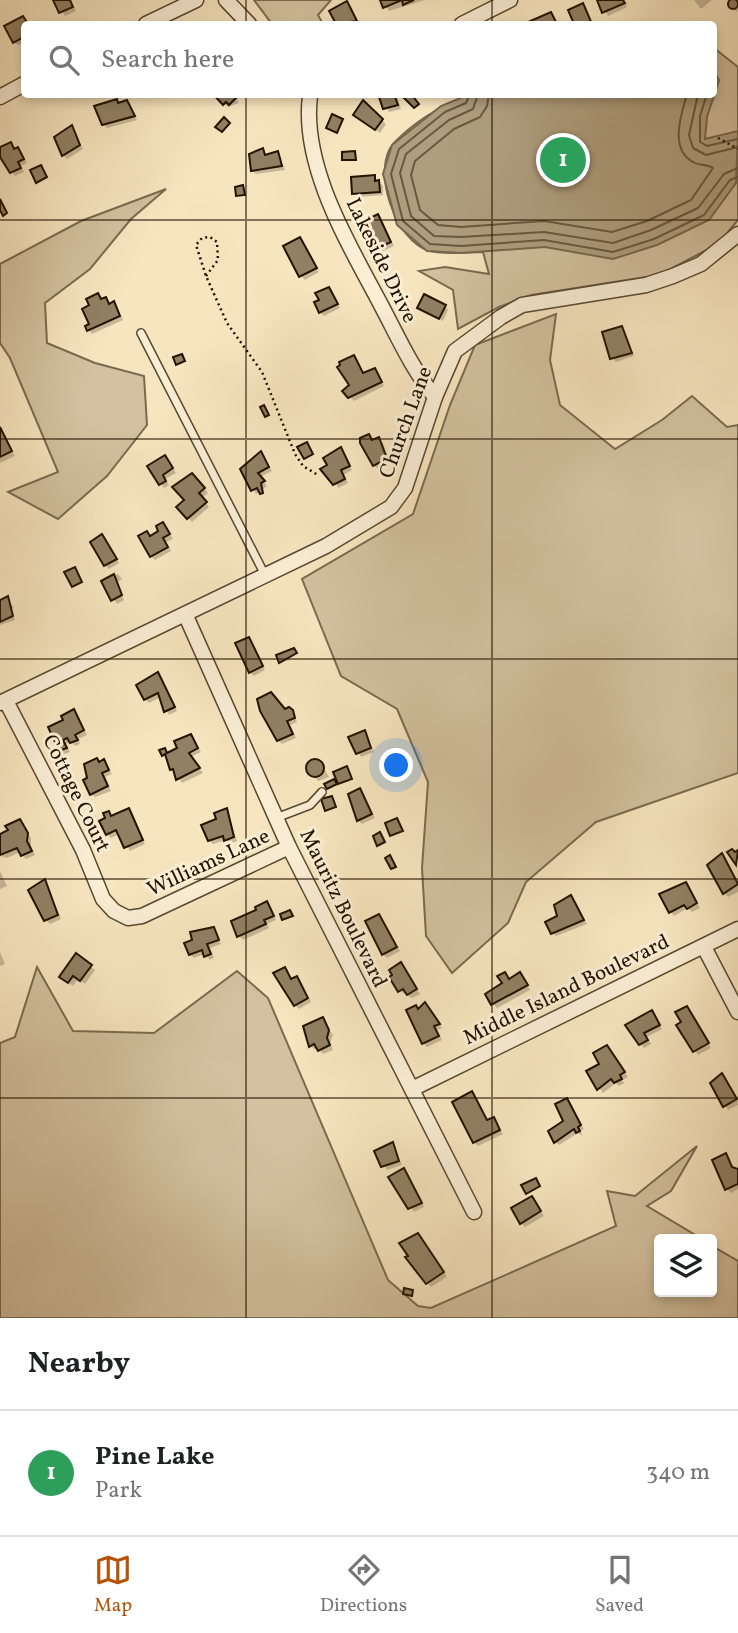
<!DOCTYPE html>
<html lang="en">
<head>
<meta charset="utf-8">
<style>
	body { margin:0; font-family:Vollkorn,serif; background:#f6f6f6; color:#202124 }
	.controls { position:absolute; right:21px; bottom:21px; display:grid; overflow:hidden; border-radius:7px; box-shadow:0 4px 10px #0003 }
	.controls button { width:63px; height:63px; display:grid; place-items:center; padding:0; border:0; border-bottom:2px solid #e0e0e0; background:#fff; color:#202124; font:35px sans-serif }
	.you { position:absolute; left:397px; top:766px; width:24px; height:24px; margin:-18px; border:5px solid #fff; border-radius:50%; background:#1a73e8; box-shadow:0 0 0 10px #1a73e833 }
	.badge { display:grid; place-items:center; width:46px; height:46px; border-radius:50%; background:#b45309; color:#fff; font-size:23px; font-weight:700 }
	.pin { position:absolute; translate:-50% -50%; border:4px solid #fff; box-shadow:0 2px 7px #0006 }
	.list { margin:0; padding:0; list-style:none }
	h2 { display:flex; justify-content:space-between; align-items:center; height:91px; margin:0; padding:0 28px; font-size:30px }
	h2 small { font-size:23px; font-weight:400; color:#757577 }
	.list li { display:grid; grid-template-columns:46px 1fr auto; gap:21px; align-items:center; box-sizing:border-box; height:126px; padding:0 28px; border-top:2px solid #e0e0e0 }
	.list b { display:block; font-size:26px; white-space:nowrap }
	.list p { margin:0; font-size:23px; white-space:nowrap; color:#757577 }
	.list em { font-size:23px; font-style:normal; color:#757577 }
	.icon { flex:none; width:38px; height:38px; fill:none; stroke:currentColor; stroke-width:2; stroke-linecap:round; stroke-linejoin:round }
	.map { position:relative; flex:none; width:738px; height:1318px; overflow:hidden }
	.search { position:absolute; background:#fff; box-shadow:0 4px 10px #0003; left:21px; right:21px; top:21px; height:77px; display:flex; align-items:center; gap:18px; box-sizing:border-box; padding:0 24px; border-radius:7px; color:#757577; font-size:26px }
	.sheet { height:217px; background:#fff }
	nav { display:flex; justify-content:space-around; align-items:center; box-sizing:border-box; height:98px; border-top:2px solid #e0e0e0; background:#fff; font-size:19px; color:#757577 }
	nav a { display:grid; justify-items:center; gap:4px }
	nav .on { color:#b45309 }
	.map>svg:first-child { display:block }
</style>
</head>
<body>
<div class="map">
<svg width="738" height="1318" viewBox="0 0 738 1318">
	<rect width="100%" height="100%" fill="#f7e5bf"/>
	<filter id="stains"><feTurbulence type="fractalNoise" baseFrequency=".00286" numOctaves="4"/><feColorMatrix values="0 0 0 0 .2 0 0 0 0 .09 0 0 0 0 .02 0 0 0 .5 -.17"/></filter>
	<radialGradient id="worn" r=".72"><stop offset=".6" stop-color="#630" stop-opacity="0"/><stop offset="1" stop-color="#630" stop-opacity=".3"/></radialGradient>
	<g fill="#d3c19f" stroke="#7a6a50" stroke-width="2">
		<polygon points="254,0 331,0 318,15 323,24 272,24"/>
		<path d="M714,48L738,67V220L718,244L659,275L531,295L499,307L458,329L453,290L419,271L445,267L489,274L483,252C466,252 446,255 430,251C396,243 370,169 394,143C415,121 443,105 470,95L714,94Z"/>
		<polygon points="166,189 131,219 90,269 45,303 47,343 95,363 144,376 147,425 107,476 58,519 8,492 58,472 10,358 0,343 0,264 81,221"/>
		<polygon points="556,314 550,360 560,405 615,449 662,420 692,396 727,427 738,425 738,773 596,822 526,882 508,923 452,973 426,936 422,868 428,782 397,709 341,676 302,579 413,514 450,405 475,345"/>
		<polygon points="37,967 73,1031 154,1033 237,971 268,998 388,1280 418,1306 431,1308 616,1226 607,1191 635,1196 697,1146 671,1191 647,1206 702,1239 659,1239 659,1292 712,1292 712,1246 738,1261 738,1318 0,1318 0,1043 15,1037"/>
	</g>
	<polygon fill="#af9e7e" stroke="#77664c" stroke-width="2" points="714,71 719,80 707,117 705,139 738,131 736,183 709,220 657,245 613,259 545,247 461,253 427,251 397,225 383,174 392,145 441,106 470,94 714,94"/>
	<g fill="#0003">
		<polygon points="55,0 71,0 76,11 65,16"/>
		<polygon points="382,0 425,0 389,11"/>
		<polygon points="599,0 624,0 627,7 608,16"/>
		<polygon points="694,0 712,0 701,9"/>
		<polygon points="733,0 738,0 737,12 729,4"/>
		<polygon points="347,4 351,7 359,24 338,24 331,11"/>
		<polygon points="23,18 28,24 24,24 24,42 18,45 14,42"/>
		<polygon points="215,94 234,94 239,103 228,107"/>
		<polygon points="380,94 396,94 401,109 389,112"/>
		<polygon points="126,102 137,120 107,128 103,124"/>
		<polygon points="363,103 386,124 380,133 359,119"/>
		<polygon points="72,128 83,149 67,159 63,155"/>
		<polygon points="11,144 22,153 27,163 21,166 24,172 15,176 0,152"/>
		<polygon points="262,151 267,156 278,153 285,170 256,174 252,170"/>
		<polygon points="374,177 383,186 383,195 358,197 354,193"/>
		<polygon points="378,216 394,246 381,252 377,248"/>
		<polygon points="300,239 319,272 305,280 301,276"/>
		<polygon points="329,289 340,308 324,316 320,312"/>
		<polygon points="98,295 117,307 123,320 92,334 87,327 91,325 91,306"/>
		<polygon points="445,306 448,310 443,321 419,308"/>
		<polygon points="622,328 634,356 616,362 612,358"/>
		<polygon points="354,357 365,375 375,370 384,386 354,401 345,391 351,386"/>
		<polygon points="0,429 15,456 0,463"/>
		<polygon points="369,436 383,443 390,463 378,469 374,465"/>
		<polygon points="340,450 352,470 344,475 348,483 338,488 329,466"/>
		<polygon points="261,454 272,471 260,477 267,486 256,494 242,469"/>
		<polygon points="168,461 176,473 165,479 169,485 164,488 149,467"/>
		<polygon points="192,476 208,493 202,498 209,507 192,522 178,507 186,500"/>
		<polygon points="163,524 173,539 166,542 171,551 155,560 151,556 151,537 160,532"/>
		<polygon points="102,537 119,563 109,569 105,565"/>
		<polygon points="118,574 122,579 116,583 124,600 117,604 103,582"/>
		<polygon points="7,598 14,608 10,609 15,620 0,625 0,601"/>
		<polygon points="249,639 265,670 254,676 250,672"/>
		<polygon points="295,651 297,654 289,657 290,660 281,662 278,656"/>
		<polygon points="158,674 177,711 169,715 161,697 149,703 145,699"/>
		<polygon points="74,711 87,735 78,739 80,744 75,746 71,742 66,744 70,752 64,754 60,750 65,721"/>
		<polygon points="285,711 293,713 297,722 290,725 296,738 282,744 278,740"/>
		<polygon points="365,732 374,752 361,757 351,738"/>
		<polygon points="191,736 201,752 191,757 203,773 182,783 163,754 165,750 169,754 180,749"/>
		<polygon points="319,760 329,777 318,781 307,767"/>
		<polygon points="104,761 112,774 105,777 111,791 95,797 91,794 100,763"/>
		<polygon points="360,791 375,818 362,824 358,820"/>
		<polygon points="226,810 237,841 230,844 226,840 213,844 209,840"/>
		<polygon points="128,811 145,844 130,851 120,834 111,838 107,834 108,813 113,817"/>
		<polygon points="20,821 31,838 31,846 35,855 26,859 20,852 7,858 0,856 0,836"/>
		<polygon points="725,859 738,883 738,892 728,897 724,893"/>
		<polygon points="0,871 7,886 0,889"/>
		<polygon points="45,881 61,919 50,924 46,920"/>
		<polygon points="686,884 700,908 692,912 688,908 674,916 671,912"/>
		<polygon points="571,897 587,924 556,936 552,932"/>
		<polygon points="267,903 276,920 267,924 269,928 243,940 239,936"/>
		<polygon points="379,916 400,951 387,958 383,954"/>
		<polygon points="213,929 221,944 210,948 214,958 210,960 205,954 194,958 190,954"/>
		<polygon points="0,952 5,964 0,966"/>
		<polygon points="76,956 95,970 85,984 78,979 73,986 65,980"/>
		<polygon points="401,964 420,994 412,998 400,991"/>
		<polygon points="284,969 292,980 297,978 300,982 311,1002 299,1009 295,1005"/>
		<polygon points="524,978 530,990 497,1008 493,1004 487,995 510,980"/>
		<polygon points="429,1008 442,1028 437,1030 442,1040 427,1047 423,1043 419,1010"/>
		<polygon points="652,1012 662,1029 647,1037 651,1044 644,1048 627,1025"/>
		<polygon points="690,1012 711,1048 698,1055 679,1026"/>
		<polygon points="322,1019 333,1035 330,1043 333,1050 323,1054 318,1048 314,1049 310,1046"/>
		<polygon points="611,1051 628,1077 622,1080 624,1083 619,1086 616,1083 603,1093 588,1072 601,1065"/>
		<polygon points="722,1076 738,1101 738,1105 728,1110 712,1083"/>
		<polygon points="472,1093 488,1122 493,1119 503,1134 478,1146 474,1142"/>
		<polygon points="566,1100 584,1129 580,1131 583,1136 578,1133 559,1145 556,1142 565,1122"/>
		<polygon points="393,1144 402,1165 387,1170 376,1152"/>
		<polygon points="726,1156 735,1172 738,1171 738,1189 731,1193 727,1189"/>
		<polygon points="404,1170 424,1207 414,1212 390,1177"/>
		<polygon points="532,1198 544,1216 525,1227 521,1223"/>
		<polygon points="422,1239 447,1277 431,1287 408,1258"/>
	</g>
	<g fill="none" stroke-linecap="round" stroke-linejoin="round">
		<g stroke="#68583f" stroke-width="2">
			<polyline points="470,94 466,103 445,112 399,149 391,174 403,221 430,244 461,246 544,240 613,252 654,239 704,215 730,180 738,177"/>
			<polyline points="478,94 473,109 449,120 406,154 400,173 411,216 434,236 461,237 544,232 613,243 651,230 698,208 724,174 738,168"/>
			<path d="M489,94L487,106L480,117L454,129L415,161L411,175L420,210L438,225L461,227L544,221L612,232L647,221L691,200L713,168C708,164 700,166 693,162C669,149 681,115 687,94"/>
			<polyline points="698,94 689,135 693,148 706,155 738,147"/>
			<polyline points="707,94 700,116 700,142 707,146 738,139"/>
		</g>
	</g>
	<g fill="#918063" stroke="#221300" stroke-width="2">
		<circle cx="733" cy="4" r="5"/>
		<polygon points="53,0 70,0 73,7 59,13"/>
		<polygon points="380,0 414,0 403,5 402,0 383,8"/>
		<polygon points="597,0 623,0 625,3 602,13"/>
		<polygon points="347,1 357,21 336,24 329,11"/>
		<polygon points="583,3 592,24 574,24 568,10"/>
		<polygon points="551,12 557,24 529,24 528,22"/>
		<polygon points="23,16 28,24 24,24 24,37 13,43 4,26"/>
		<polygon points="213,94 232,94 236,98 229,105 226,102 223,105"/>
		<polygon points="378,94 394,94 398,105 383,109"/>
		<polygon points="404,94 411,94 419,104 414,108 402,96"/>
		<polygon points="117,99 118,103 127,100 135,116 102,125 94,106"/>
		<polygon points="363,100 383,119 375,130 353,115"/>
		<polygon points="332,114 343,119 337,133 326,128"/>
		<polygon points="224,117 230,123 222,132 215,127"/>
		<polygon points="72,125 80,145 62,156 54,137"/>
		<polygon points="11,142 14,149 18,147 24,159 18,162 21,168 10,173 0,157 0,147"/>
		<polygon points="263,148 265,155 278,151 282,166 251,171 249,154"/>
		<polygon points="355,151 356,160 342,160 342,152"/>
		<polygon points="41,165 47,177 36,183 30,170"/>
		<polygon points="375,175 375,181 379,180 380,192 352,194 351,177"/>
		<polygon points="243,185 245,195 236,196 235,187"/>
		<polygon points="0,199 7,213 3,216 0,210"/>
		<polygon points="378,214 391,242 376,249 362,222"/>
		<polygon points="300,237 317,268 299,277 283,246"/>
		<polygon points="329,287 338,304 319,313 314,302 319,300 315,293"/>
		<polygon points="98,293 101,299 106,297 109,304 114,301 120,316 87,331 85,326 89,324 82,309 89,305 86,299"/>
		<polygon points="424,294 446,305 439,319 417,308"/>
		<polygon points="622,326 632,353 610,359 602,332"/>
		<polygon points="182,354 185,361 176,365 173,357"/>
		<polygon points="354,355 363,373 375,368 382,382 348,398 342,391 349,385 337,367 340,365 339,362"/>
		<polygon points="264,405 269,415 265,417 260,407"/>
		<polygon points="0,427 12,451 0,457"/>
		<polygon points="369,434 372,440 379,437 387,459 373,466 360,443 360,438"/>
		<polygon points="307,442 313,454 304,459 297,447"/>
		<polygon points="341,447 350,466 341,470 345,479 333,485 320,469 327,465 323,458"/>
		<polygon points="261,451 269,467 258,473 265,481 261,483 263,493 260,494 257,488 251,491 240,469"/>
		<polygon points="165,455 173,468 163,475 166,481 159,485 147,466"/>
		<polygon points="192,473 205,488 199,493 207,502 187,519 176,507 184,500 172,487"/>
		<polygon points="163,522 170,534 163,538 168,547 150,557 138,536 147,531 150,536 158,531 156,526"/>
		<polygon points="102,534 117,559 104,566 90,542"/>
		<polygon points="75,567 82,582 72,587 64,572"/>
		<polygon points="114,574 122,595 111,601 101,581"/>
		<polygon points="8,596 13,616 0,622 0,600"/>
		<polygon points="249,637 263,666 249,673 235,643"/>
		<polygon points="294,648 297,653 279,663 276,655"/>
		<polygon points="158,672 175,707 164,712 158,693 144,700 136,685"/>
		<polygon points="271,692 285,709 289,707 293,710 295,718 287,721 293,734 277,741 260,711 257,699"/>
		<polygon points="74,709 84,730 75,735 78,740 70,743 67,738 63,740 67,748 59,751 48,727 63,720 61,716"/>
		<polygon points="365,730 371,748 356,754 348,737"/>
		<polygon points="191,734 198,748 189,753 200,768 176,780 173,769 170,770 165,754 162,756 159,750 165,748 167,753 177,748 174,741"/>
		<polygon points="97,758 99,762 104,759 109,770 102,773 108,786 90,795 83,780 87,778 84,764"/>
		<circle cx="315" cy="768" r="9"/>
		<polygon points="347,766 352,779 338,784 333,772"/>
		<polygon points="334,779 337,784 327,789 324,784"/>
		<polygon points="360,788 372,814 357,821 348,794"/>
		<polygon points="332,796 336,807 325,811 321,799"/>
		<polygon points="129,808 143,840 124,848 116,830 106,835 99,821 105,818 103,813 109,811 111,816"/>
		<polygon points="227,808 234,837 224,841 223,836 208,841 201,825 216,819 214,813"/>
		<polygon points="397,818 403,831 390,836 385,823"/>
		<polygon points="20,819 28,833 27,841 32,851 21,856 17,848 0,855 0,834 8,830 5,826"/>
		<polygon points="380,832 385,842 377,846 373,836"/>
		<polygon points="732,849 735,852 738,850 736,865 727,852"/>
		<polygon points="722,853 738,884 723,894 707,865"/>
		<polygon points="390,855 396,867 391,869 385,858"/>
		<polygon points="45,879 58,915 44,921 28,890"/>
		<polygon points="686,882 697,903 687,909 684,905 669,913 659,894"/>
		<polygon points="571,895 584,920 551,934 545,922 557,916 554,905"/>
		<polygon points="267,901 274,916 264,920 266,924 237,937 231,921 256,910 255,907"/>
		<polygon points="290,910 293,916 282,920 280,914"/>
		<polygon points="379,914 397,947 382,955 365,921"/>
		<polygon points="214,927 219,940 207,944 211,954 204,957 202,950 189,955 184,943 192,940 190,932"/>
		<polygon points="76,953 92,965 80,981 73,976 68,983 59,977"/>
		<polygon points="401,962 417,989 407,995 403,989 398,992 389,977 392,975 389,970"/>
		<polygon points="285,967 291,979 297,976 308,998 294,1006 273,973"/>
		<polygon points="505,972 509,979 520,972 528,985 491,1005 485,994 502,983 497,976"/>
		<polygon points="425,1002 440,1024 434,1026 439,1036 422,1044 406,1010 416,1005 418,1009"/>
		<polygon points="687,1006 709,1043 693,1052 676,1025 681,1022 675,1012"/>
		<polygon points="652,1010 660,1025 644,1033 648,1040 639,1045 625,1025"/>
		<polygon points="323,1017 329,1030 327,1038 330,1045 318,1051 314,1044 309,1047 303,1026"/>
		<polygon points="607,1045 625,1072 620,1075 622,1079 614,1083 611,1079 597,1090 586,1071 599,1064 593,1053"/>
		<polygon points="722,1073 737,1099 723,1107 710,1083"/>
		<polygon points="472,1091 487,1120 494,1117 500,1130 473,1143 452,1102"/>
		<polygon points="567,1098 581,1125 578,1127 580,1131 576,1133 574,1129 554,1143 548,1131 563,1121 555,1104"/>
		<polygon points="393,1142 399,1161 381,1167 374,1151"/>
		<polygon points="726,1153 732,1167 738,1169 738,1184 725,1190 712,1160"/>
		<polygon points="404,1168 422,1203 408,1209 388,1177"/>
		<polygon points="536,1178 540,1186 526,1194 521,1185"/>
		<polygon points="532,1196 541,1211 520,1224 511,1208"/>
		<polygon points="418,1233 444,1272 426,1284 405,1257 408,1256 399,1243"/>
		<polygon points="404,1288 413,1290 412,1296 403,1294"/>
	</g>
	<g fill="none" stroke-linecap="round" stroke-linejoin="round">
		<g stroke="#574830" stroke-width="10">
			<g id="service">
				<polyline points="141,333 265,575"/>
				<polyline points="276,818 310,805 322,792"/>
			</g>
		</g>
		<g stroke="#574830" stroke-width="17">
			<g id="minor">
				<polyline points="226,0 249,24"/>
				<polyline points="146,24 196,0"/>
				<polyline points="462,24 510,0"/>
				<path d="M310,96C301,167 350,246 381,305C398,337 412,369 435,397"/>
				<polyline points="0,97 24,84"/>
				<polyline points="186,616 289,847 474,1212"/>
				<polyline points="6,701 83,850 103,899 114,911 128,918 142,916 289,847"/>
				<polyline points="0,703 326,546 391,507 405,488 435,397 455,351 501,317 522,305 646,285 673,276 701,264 738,234"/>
				<polyline points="704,947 738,1012"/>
				<polyline points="412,1089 738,929"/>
			</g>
		</g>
		<g stroke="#221300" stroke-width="2.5" stroke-dasharray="2 3.5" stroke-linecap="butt">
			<polyline points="718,138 738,149"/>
			<polyline points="206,276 218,260 217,242 210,237 202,238 196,245 206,276 227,323 262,372 295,454 303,466 318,475"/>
		</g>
		<use href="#service" stroke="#faeed5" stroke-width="7"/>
		<use href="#minor" stroke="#faeed5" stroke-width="14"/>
	</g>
	<path fill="none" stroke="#221300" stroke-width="2" stroke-opacity="0.55" d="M246,0V24M492,0V24M246,94V1318M492,94V1318M0,220H738M0,439H738M0,659H738M0,879H738M0,1098H738"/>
	<g text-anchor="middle" stroke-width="6" stroke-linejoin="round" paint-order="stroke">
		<g font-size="21" fill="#221300" stroke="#faeed5">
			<text transform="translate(382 260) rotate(64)" y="7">Lakeside Drive</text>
			<text transform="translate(405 422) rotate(-70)" y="7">Church Lane</text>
			<text transform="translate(77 793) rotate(64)" y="7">Cottage Court</text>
			<text transform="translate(208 862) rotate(-25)" y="7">Williams Lane</text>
			<text transform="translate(344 908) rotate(64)" y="7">Mauritz Boulevard</text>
			<text transform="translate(566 989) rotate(-26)" y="7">Middle Island Boulevard</text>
		</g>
	</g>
	<rect width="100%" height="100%" filter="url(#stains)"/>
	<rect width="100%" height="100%" fill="url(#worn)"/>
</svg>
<div class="controls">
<button><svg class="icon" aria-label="layers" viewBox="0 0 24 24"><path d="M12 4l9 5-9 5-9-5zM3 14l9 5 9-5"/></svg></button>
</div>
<div class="you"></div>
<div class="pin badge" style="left:563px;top:160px;background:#2e9e5b">1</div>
<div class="search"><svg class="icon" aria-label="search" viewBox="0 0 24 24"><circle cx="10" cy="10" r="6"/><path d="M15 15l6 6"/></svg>Search here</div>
</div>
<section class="sheet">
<h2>Nearby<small></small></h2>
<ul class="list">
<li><span class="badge" style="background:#2e9e5b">1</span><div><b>Pine Lake</b><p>Park</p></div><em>340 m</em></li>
</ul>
</section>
<nav>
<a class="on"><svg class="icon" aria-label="map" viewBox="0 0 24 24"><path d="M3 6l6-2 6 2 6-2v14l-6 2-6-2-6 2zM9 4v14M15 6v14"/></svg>Map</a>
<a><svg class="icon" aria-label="directions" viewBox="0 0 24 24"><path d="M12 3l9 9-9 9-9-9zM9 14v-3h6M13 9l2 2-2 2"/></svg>Directions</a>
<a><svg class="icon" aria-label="saved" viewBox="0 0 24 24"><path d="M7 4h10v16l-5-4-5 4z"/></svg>Saved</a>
</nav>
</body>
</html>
